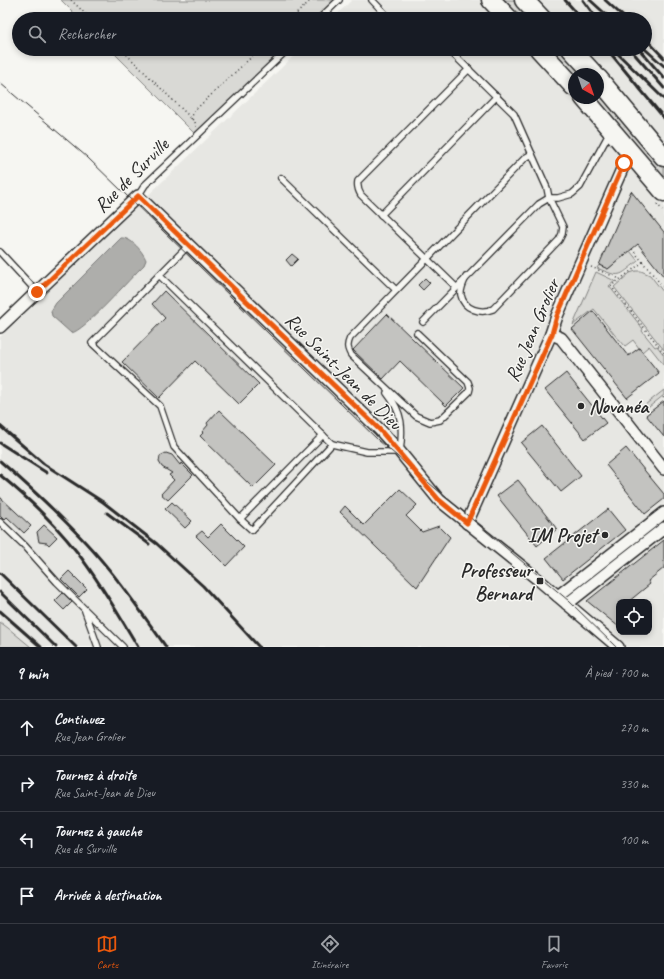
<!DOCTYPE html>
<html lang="fr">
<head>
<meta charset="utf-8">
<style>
	body { margin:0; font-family:Caveat,sans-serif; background:#242831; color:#f1f3f6 }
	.controls { position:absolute; right:12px; bottom:12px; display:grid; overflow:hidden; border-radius:8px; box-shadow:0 2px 6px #0003 }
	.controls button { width:36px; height:36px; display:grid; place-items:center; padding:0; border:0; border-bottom:1px solid #363941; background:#171b24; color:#f1f3f6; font:20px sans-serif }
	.compass { position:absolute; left:568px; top:68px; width:36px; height:36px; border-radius:50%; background:#171b24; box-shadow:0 2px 6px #0003; rotate:140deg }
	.stop { position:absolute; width:12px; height:12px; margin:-9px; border:3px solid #ea580c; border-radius:50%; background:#fff }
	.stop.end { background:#ea580c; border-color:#fff; box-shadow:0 1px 4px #0008 }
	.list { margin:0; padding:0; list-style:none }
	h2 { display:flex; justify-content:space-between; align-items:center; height:52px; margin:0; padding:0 16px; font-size:17px }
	h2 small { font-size:13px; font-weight:400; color:#9ea1a6 }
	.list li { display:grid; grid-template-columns:26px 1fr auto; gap:12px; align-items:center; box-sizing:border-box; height:56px; padding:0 16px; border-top:1px solid #363941 }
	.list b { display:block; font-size:15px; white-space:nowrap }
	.list p { margin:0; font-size:13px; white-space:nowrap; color:#9ea1a6 }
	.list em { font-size:13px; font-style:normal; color:#9ea1a6 }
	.icon { flex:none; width:22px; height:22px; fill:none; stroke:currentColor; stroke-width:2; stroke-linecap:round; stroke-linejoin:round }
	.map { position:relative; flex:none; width:664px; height:647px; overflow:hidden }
	.search { position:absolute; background:#171b24; box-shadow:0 2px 6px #0003; left:12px; right:12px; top:12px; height:44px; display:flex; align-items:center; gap:10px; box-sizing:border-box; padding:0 14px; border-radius:22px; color:#9ea1a6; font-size:15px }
	.sheet { height:276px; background:#171b24 }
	nav { display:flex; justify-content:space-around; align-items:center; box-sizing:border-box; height:56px; border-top:1px solid #363941; background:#171b24; font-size:11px; color:#9ea1a6 }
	nav a { display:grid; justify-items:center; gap:2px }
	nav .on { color:#ea580c }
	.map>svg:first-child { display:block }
</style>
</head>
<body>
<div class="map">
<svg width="664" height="647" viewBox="0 0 664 647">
	<rect width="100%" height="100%" fill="#f6f6f2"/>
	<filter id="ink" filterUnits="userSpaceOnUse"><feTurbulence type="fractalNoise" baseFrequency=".025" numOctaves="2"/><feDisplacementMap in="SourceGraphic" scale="8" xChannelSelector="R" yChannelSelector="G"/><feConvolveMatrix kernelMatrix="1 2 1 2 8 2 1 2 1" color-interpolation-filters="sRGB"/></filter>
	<g filter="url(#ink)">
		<path fill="#e7e7e3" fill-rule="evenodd" d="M352,0H664V647H0V337L301,49H645V19H332ZM574,74H598V98H574ZM619,602H649V632H619Z"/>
		<g fill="#d9d9d5" stroke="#828280">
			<polygon points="61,0 336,0 317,19 80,19"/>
			<polygon points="501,0 516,0 534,19 519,19"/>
			<polygon points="110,49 285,49 196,135"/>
			<polygon points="548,49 562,49 586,74 574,74"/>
			<polygon points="598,87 664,165 664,181 592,98 598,98"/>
			<path d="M630,251L638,261C618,277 621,278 597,268L599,265L608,269Z"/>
			<polygon points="636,271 641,271 650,275 664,293 664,350 614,287 630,273"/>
			<polygon points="596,272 615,281 609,286 643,329 642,331 655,347 657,346 664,355 664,365 649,346 642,352 633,340 625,346 619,339 618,339 594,309 573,325"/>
			<polygon points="664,390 664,395 644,411 641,408"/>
			<polygon points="0,622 8,628 31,647 0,647"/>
		</g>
		<path fill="#aeaeab" stroke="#7a7a78" d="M121,238C131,237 143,252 146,260L144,265C131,277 84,332 71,333L52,316L51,311L56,303Z"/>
		<g fill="#c3c3c0" stroke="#2b2b2b">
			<polygon points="631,191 664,232 664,277 638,244 608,269 599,265"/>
			<polygon points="292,254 298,259 291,266 286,260"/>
			<polygon points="425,278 430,283 423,290 418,285"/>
			<polygon points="164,291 259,384 239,404 195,361 159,398 122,362 165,318 152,304"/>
			<polygon points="593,311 628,356 639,348 659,373 627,398 572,329"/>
			<polygon points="387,314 464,388 446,406 400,361 383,379 353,350"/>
			<polygon points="566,373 606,423 585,439 545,390"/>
			<polygon points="664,401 664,437 646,415"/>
			<polygon points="219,410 276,465 253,488 200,436 203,433 202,432 208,425 207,423"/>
			<polygon points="542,426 581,476 561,492 521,443"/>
			<polygon points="626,448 664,494 664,499 645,514 606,465"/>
			<polygon points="166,453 172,455 180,465 181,463 193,475 168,500 161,494 174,480 169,475 172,473 162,467 159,462 160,456"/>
			<polygon points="518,480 557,529 537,546 497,496"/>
			<polygon points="400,489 417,505 406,516 422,532 439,526 450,537 417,587 340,512 345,506 364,525"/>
			<polygon points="0,497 31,526 24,533 7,517 4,520 0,516"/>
			<polygon points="172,502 192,521 185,528 165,509"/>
			<polygon points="608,509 625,530 563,579 546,558"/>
			<polygon points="221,524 244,547 226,566 196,536 202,531 208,537"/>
			<polygon points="44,525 57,537 49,545 47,543 39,542 37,532"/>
			<polygon points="664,540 664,568 648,581 650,584 628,602 619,602 619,627 587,601"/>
			<polygon points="69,571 87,589 79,597 61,579"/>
			<polygon points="63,593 72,602 64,610 55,601"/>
		</g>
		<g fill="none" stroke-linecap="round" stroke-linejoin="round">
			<g stroke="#2b2b2b" stroke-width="8">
				<g id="service">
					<polyline points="372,0 390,19"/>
					<polyline points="319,19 339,0"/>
					<path d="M448,49L514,114L547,188L549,198L563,227L562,234L559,240L493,309C481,314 464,310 461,295C460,289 464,282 466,277"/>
					<polyline points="281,178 396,290"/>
					<polyline points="138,196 145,185 288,49"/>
					<polyline points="381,215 497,96"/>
					<polyline points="189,245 92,343 160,406 174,447 240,519"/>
					<polyline points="0,252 37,292"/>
					<path d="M159,275L332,444L367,452H400C403,428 403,413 387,393"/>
					<path d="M456,287L361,195C358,190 357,186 358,181L469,69"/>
					<polyline points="423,322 539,204 549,198 558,198 572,194 580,187 610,132"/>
					<path d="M417,333L468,382L470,388L469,392L440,420L430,422L416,416L351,355C347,348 347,345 350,338L525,158L532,154"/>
					<polyline points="323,435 240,519 252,530 332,444"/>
					<polyline points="0,522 25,546 57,582 123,647"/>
					<polyline points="85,611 98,647"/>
				</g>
			</g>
			<g stroke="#2b2b2b" stroke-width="14">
				<g id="minor">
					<polyline points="0,327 138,196 380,430 400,452 439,500 540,581 618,647"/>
					<polyline points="551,334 561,338 664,469"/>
					<polyline points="467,523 551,334 557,316 630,151"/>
					<polyline points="558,596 664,513"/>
					<polyline points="567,604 664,528"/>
				</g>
			</g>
			<g stroke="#2b2b2b" stroke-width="21">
				<g id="primary">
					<polyline points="491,0 509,19"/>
					<polyline points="524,0 542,19"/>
					<polyline points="539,49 574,87"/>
					<polyline points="571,49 594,74"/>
					<polyline points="598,78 664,157"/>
					<polyline points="584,98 664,192"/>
				</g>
			</g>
			<g stroke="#2b2b2b" stroke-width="1.5" stroke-dasharray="1 3" stroke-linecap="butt">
				<polyline points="71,0 91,19"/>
				<polyline points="291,19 311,0"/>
				<polyline points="121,49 195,122 196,127"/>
				<polyline points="191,119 194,111 260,49"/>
				<polyline points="657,204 664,212"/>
				<polyline points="632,249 664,288"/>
				<polyline points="643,262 611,286 664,353"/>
				<polyline points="591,267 620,279"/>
				<polyline points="663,398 664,397"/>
			</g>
			<use href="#service" stroke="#f6f6f2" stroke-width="5.5"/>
			<use href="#minor" stroke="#f6f6f2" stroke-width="11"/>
			<use href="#primary" stroke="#f6f6f2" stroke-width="18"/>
			<polyline stroke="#2b2b2b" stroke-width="1" points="0,83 87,157 378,440 569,601 616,647"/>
			<g stroke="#2b2b2b" stroke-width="3">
				<polyline points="565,0 582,19"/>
				<polyline points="583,0 597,19"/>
				<polyline points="590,0 611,19"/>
				<polyline points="605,0 626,19"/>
				<polyline points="645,38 664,58"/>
				<polyline points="607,49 664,118"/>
				<polyline points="613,49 664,99"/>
				<polyline points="630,49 664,88"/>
				<polyline points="639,49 664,78"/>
				<polyline points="645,49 664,66"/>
				<polyline points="0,426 44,464 103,502 157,544 203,586 259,647"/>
				<polyline points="0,443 47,473"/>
				<path d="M0,461C30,487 59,514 86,543C116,575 141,612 166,647"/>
				<path d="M0,475C28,498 55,524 77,552C100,582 119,615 138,647"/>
				<polyline points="107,513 149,544"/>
				<polyline points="0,573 76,647"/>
				<polyline points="0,592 56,647"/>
				<polyline points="0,611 41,647"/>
			</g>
		</g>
	</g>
	<g fill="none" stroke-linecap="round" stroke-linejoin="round" filter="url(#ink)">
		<polyline stroke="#ea580c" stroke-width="5" points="37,292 138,196 380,430 439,500 467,523 552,334 557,316 624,163"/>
	</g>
	<g fill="#2b2b2b" stroke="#f6f6f2" stroke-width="1.5">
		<circle cx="581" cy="406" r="4"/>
		<circle cx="605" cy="535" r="4"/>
		<rect x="536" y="577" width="8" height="8" rx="2"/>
	</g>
	<g text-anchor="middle" stroke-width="3" stroke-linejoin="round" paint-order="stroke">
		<g font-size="20" fill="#2b2b2b" stroke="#f6f6f2">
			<text transform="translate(131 175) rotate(-45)" y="7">Rue de Surville</text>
			<text transform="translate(532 330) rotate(-67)" y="7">Rue Jean Grolier</text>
			<text transform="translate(344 371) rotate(45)" y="7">Rue Saint-Jean de Dieu</text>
		</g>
		<g font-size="20" font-weight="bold" fill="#2b2b2b" stroke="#f6f6f2" text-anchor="end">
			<text x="589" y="413" text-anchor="start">Novanéa</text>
			<text x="597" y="542">IM Projet</text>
			<text x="532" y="577">Professeur<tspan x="532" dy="23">Bernard</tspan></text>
		</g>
	</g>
</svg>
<div class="controls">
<button><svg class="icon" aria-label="locate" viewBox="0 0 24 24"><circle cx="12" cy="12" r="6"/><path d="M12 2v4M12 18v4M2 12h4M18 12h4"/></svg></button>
</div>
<svg class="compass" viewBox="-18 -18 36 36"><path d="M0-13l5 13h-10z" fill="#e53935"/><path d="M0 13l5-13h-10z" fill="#9ea1a6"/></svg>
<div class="stop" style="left:624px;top:163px"></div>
<div class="stop end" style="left:37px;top:292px"></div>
<div class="search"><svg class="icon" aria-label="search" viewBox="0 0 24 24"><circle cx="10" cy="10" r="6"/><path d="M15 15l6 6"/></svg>Rechercher</div>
</div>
<section class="sheet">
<h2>9 min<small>À pied · 700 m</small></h2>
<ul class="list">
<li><svg class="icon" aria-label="ahead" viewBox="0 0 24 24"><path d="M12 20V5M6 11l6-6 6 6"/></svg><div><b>Continuez</b><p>Rue Jean Grolier</p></div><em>270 m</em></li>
<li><svg class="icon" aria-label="right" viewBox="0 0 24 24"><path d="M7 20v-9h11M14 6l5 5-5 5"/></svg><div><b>Tournez à droite</b><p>Rue Saint-Jean de Dieu</p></div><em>330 m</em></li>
<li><svg class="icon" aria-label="left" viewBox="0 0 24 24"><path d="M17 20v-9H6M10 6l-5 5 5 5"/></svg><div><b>Tournez à gauche</b><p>Rue de Surville</p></div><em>100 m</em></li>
<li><svg class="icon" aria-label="arrive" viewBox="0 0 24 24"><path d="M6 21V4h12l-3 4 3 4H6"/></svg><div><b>Arrivée à destination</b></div></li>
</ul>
</section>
<nav>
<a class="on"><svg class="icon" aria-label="map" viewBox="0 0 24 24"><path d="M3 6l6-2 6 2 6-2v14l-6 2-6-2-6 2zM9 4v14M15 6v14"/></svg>Carte</a>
<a><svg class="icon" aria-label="directions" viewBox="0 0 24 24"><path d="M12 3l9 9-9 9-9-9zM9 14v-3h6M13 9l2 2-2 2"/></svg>Itinéraire</a>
<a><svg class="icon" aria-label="saved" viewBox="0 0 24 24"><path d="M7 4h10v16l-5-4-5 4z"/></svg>Favoris</a>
</nav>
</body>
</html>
